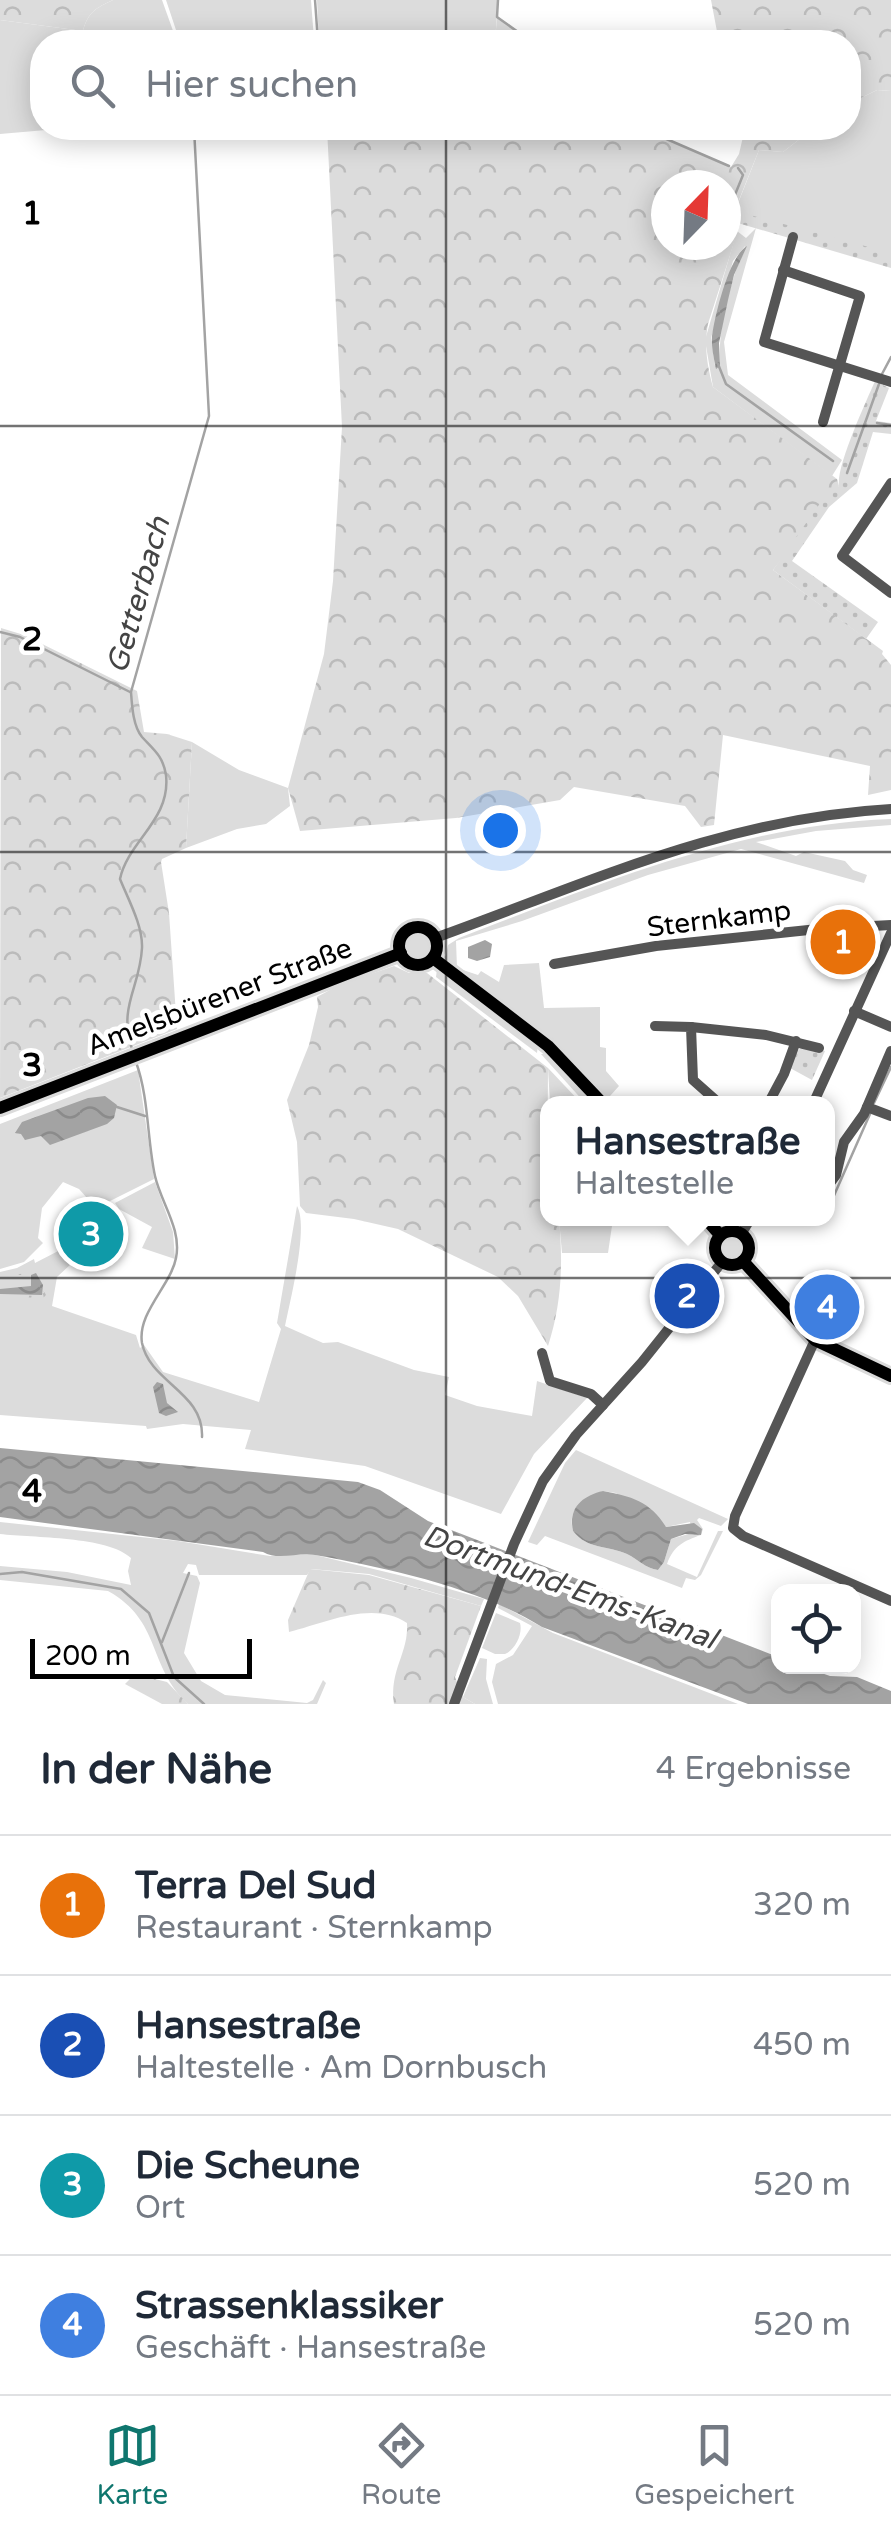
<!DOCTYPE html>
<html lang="de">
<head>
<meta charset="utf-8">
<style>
	body { margin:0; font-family:"Varela Round",sans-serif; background:#f6f6f7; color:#1f2937 }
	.controls { position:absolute; right:30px; bottom:30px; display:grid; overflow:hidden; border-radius:20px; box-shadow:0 5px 25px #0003 }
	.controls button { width:90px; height:90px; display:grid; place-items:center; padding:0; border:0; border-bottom:2px solid #e0e1e3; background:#fff; color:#1f2937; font:50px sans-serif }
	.compass { position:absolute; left:651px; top:170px; width:90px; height:90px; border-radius:50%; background:#fff; box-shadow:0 5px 25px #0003; rotate:23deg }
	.scale { position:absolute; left:30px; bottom:25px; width:222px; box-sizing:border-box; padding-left:10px; border:5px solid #000; border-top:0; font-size:28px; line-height:35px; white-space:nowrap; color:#000; -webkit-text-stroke:8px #fff; paint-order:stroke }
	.you { position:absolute; left:500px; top:830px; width:35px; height:35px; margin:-25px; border:8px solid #fff; border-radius:50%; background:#1a73e8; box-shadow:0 0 0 15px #1a73e833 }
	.badge { display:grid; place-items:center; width:65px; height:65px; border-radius:50%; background:#0f766e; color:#fff; font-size:32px; font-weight:700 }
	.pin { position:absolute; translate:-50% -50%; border:5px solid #fff; box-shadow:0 2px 10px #0006 }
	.popup { position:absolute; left:540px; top:1096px; width:295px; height:130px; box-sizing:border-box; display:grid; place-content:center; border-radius:20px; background:#fff; filter:drop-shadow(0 2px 8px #0005); font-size:32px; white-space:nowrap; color:#747a83 }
	.popup b { font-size:38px; color:#1f2937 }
	.popup::after { content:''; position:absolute; left:50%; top:100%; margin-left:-20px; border:20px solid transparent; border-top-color:#fff }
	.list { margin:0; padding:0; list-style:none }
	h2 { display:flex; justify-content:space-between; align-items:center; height:130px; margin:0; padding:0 40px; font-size:42px }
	h2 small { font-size:32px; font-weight:400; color:#747a83 }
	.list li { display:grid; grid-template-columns:65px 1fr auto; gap:30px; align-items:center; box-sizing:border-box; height:140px; padding:0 40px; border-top:2px solid #e0e1e3 }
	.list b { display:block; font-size:38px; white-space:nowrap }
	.list p { margin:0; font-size:32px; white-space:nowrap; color:#747a83 }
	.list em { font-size:32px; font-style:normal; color:#747a83 }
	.icon { flex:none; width:55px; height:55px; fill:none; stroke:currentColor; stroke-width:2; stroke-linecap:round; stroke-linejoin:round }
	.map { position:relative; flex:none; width:891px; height:1704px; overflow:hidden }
	.search { position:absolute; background:#fff; box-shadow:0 5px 25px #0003; left:30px; right:30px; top:30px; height:110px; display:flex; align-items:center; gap:25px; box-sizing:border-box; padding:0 35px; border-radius:40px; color:#747a83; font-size:38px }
	.sheet { height:690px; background:#fff }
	nav { display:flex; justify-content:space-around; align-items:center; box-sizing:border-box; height:140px; border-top:2px solid #e0e1e3; background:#fff; font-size:28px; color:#747a83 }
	nav a { display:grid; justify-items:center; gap:5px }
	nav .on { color:#0f766e }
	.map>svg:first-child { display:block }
</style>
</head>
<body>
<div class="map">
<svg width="891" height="1704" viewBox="0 0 891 1704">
	<defs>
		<pattern id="forest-crowns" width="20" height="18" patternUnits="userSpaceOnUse" patternTransform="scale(2.5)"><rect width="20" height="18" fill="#dcdcdc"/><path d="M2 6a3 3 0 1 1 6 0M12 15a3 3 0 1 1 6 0" fill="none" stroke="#bbb"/></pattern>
		<pattern id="park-dots" width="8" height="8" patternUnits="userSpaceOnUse" patternTransform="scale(2.5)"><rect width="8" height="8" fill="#dcdcdc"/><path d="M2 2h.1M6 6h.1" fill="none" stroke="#bbb" stroke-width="1.8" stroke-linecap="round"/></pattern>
		<pattern id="water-waves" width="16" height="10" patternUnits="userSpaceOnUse" patternTransform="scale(2.5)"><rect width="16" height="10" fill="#a3a3a3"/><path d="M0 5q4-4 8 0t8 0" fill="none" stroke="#8b8b8b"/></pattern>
	</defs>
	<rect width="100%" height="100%" fill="#fff"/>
	<g fill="#dcdcdc" fill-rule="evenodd">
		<path d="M113,0H162L177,42H42V128H69L0,134V20L83,31C88,12 96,8 113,0Z"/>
		<polygon points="166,0 311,0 314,40 180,42"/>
		<polygon points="317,0 498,0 495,42 319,42"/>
		<polygon points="877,90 891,91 891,263 733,216 759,150 783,152 814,128 848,128 849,104"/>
		<path d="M756,228L724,342L728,375L842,460L832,476L713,387L705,340L737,231L746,238ZM745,246C744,256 737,265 734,276C725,305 718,336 720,366H715L711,338L733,261Z"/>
		<polygon points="192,742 239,770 288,788 290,806 266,824 237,829 186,848"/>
		<path d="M891,819V825L816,831L756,842L796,856L804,852L845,861L853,870L867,875L864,883L741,849L648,875L522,921L456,941L457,968L478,975L481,971L499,982L504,965L539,963L544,1008L600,1007V1047L606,1048V1071L619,1086L610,1096L602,1097L445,960L448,945L459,938C600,884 738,825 891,819Z"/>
		<circle cx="417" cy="946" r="14"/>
		<polygon points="437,969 538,1044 537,1053 436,977"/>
		<polygon points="541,1054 549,1054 596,1103 585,1103"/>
		<polygon points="548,1068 581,1103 550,1103"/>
		<polygon points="138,1070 154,1179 96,1208 79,1189 63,1182 42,1208 38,1238 43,1243 24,1262 0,1269 0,1124"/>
		<polygon points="155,1182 173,1232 175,1259 142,1248 152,1227 119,1209 115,1203"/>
		<path d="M297,1206C309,1227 290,1301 285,1326L323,1343L338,1342L414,1370L449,1377L445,1395L477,1406L532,1416L537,1381L587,1398L534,1454L501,1514L365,1466L245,1449L251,1430L183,1424L147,1429L146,1426L0,1415V1272L17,1268L34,1259L35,1263L64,1248L75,1255L71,1264L57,1277L52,1306L136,1335L140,1348L144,1345L163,1372L259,1402L281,1329L277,1323Z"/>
		<polygon points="559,1219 613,1219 608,1253 562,1253"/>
		<circle cx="732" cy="1248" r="11"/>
		<path d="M576,1450L728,1519L721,1526L699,1518L697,1520L703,1529L701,1535C684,1541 674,1545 667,1564L697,1577L718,1531H723L701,1575L695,1580L686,1578L682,1588L545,1536L537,1545L528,1542L565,1463ZM603,1491L616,1493L666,1527L690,1522L692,1533L671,1539L664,1562L658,1570C645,1568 639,1560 627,1554C607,1545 588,1550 573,1531C567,1507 584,1500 603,1491Z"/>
		<path d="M0,1522L178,1541L270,1556L311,1554L411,1578L484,1599L481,1606L369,1574L311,1569L307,1575H199L196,1565L188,1564L183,1573L197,1576L200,1583L184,1653L201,1681L225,1695L307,1703L313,1700L323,1680L326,1683L317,1704H188C147,1666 162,1621 108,1591L0,1580V1566L67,1572L131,1585L128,1571L131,1558C108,1536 33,1538 0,1534Z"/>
		<polygon points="499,1604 553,1633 738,1704 498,1704 492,1682 496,1664 513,1655 532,1626 498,1608"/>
		<path d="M496,1613L520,1623C523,1634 515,1650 505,1654H495L482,1648Z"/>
		<polygon points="480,1658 487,1659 486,1679 493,1704 475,1704 463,1697"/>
	</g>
	<g fill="url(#forest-crowns)" fill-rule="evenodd">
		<path d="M0,0H113C96,8 88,12 83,31L0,20Z"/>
		<polygon points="711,0 891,0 891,91 877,90 849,104 848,42 719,42"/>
		<polygon points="497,17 531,42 495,42"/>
		<path d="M327,128H642L731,167L739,154L745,128H814L783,152L759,150L731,220L740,224L708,324C704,346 707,365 713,387L837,479L839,486L773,570L883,651L882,654L891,665V790L868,795L870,766L723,735L714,825L701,827L685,806L574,787L560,800L456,818L300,831L288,788L324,654L333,581L342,427ZM666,185H726V245H666Z"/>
		<polygon points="1,628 24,635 137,691 144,732 167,734 192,742 186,848 162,859 161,862 169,913 177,1029 0,1098"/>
		<path d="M394,966L409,973H427L548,1068L547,1218L559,1219C563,1263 562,1303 548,1346L518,1296L498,1277L398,1229L354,1219L306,1213L300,1206L297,1142L287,1100L309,1045L318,1007L317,997L339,985Z"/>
		<polygon points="35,1271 46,1284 46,1295 40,1301 0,1298 0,1294 36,1296 44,1293 43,1285 0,1289 0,1278"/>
		<path d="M310,1569L369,1575L481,1606L455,1677L463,1697L475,1704H394C389,1670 409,1653 407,1623C372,1600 326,1623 289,1632L288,1620Z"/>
		<polygon points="135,1674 167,1682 188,1704 162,1704 125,1684"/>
	</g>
	<g fill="url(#park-dots)">
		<polygon points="735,211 891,253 891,268 731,221"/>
		<path d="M875,381L889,388L876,421L891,423V434L873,432L857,483L829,507L792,561L878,622L866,639L773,570L828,492L839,486C836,466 866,402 875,381Z"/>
		<polygon points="804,1046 825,1051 812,1080 790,1068 797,1051"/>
	</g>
	<g fill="url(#water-waves)">
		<path d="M747,246L734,275L728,300L719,343L720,366L716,369C714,359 711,346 712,336C715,315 729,256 747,246Z"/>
		<polygon points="485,940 492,944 490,957 477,961 468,958 468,947"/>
		<polygon points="105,1096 117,1105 114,1118 107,1124 50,1145 41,1136 25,1140 21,1134 15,1133 22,1122 88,1098"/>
		<polygon points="36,1273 43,1285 42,1295 0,1294 0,1289 31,1286 31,1275"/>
		<polygon points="157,1382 163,1384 167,1403 178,1412 166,1416 159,1413 153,1387"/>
		<path d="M0,1448L358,1482L380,1490L428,1521L778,1657V1666L804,1667L830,1676L857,1677L891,1691V1704H748L542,1627C480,1588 387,1568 315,1555C298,1552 278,1561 263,1552L0,1517Z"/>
		<path d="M603,1491C631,1496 651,1502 666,1527L694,1523L702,1529L701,1535L685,1534L671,1539L664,1562L658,1570C645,1568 639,1560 627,1554C607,1545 588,1550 573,1531C568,1508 582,1496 603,1491Z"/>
	</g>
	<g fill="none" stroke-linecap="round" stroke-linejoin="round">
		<g stroke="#a3a3a3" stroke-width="2.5">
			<polyline points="315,0 318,42"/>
			<polyline points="498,0 497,17 532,42"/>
			<polyline points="641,128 729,166"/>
			<polyline points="726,211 730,207 743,175 738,168"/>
			<polyline points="718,364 726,384 833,461"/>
			<polyline points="882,374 891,357"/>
			<polyline points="877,423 891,425"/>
			<polyline points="847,473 879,384"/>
			<polyline points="0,632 20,637 130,692"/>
			<path d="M132,1049C118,1006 140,988 142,948C143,926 128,899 120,879C128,841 171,820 166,775C163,756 154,750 142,737C133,726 132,706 131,692L209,416L194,128"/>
			<path d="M136,1062C149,1098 147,1139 155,1176C161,1203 182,1229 176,1258C171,1285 137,1313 142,1343C150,1383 204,1392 202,1437"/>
			<polyline points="874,1103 891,1067"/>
			<polyline points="117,1107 145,1116"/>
			<polyline points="827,1198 832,1200 870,1114"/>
			<polyline points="0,1574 22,1572 121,1589 149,1613 174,1677 204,1704"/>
			<polyline points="162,1642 189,1573"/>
		</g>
		<g stroke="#dbdbdb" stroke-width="18">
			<g id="major">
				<circle cx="418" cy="946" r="19"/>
				<polyline points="433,958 548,1046 603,1104"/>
				<polyline points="0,1108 401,953"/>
				<polyline points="705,1218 720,1235"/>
				<circle cx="732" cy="1248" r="17"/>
				<polyline points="743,1261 815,1340 891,1376"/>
			</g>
		</g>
		<g stroke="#555" stroke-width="10">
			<polyline points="793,237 764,342 891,382"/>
			<polyline points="783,270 860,296 823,422"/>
			<polyline points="891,483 842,556 891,593"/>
			<path d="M435,938C588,883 725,818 891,809"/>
			<polyline points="554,964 656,946 818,929 891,925"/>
			<polyline points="854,1011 891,1027"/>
			<polyline points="655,1026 691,1027 693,1080 720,1104"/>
			<polyline points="691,1027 766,1035 819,1048"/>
			<polyline points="768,1104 784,1074 796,1041"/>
			<polyline points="813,1104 891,933"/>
			<polyline points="867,1107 891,1116"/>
			<polyline points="827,1187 836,1175 844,1142 864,1114 891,1051"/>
			<polyline points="741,1234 751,1218"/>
			<polyline points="815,1340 735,1516 733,1528 743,1536 891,1601"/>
			<polyline points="542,1353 550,1381 591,1394 603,1405"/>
			<polyline points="454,1704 514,1544 543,1481 576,1435 642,1362 722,1262"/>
		</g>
		<use href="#major" stroke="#000" stroke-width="12"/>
	</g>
	<path fill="none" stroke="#000" stroke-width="2.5" stroke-opacity="0.55" d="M446,0V42M446,128V1704M0,426H891M0,852H891M0,1278H891"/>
	<g text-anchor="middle" stroke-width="9" stroke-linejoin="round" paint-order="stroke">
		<g font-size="28" fill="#000" stroke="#fff">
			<text transform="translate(719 918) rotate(-7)" y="10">Sternkamp</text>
			<text transform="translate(219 996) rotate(-21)" y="10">Amelsbürener Straße</text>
		</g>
		<g font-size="30" font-style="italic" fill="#444" stroke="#fff">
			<text transform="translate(138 595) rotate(-74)" y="10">Getterbach</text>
			<text transform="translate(570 1587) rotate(20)" y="10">Dortmund-Ems-Kanal</text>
		</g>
	</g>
	<g font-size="32" text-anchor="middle" font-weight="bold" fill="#000" stroke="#fff" stroke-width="9" stroke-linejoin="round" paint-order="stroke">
		<text x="32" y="224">1</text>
		<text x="32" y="650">2</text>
		<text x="32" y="1076">3</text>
		<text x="32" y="1502">4</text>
	</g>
</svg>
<div class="controls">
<button><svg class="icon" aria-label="locate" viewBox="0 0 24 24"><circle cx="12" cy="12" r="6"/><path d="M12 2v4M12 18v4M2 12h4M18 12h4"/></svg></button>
</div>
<svg class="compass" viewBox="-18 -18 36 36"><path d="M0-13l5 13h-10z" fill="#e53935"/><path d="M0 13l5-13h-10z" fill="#747a83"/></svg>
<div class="scale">200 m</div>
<div class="you"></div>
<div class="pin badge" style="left:843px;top:942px;background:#e8710a">1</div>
<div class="pin badge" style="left:687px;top:1296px;background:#1a4fb4">2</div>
<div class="popup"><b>Hansestraße</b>Haltestelle</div>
<div class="pin badge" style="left:91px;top:1234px;background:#0f9aa8">3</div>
<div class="pin badge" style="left:827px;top:1307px;background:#3f7fe0">4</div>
<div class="search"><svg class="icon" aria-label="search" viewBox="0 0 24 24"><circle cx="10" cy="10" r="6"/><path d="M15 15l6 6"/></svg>Hier suchen</div>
</div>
<section class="sheet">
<h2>In der Nähe<small>4 Ergebnisse</small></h2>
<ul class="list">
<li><span class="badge" style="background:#e8710a">1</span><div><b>Terra Del Sud</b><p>Restaurant · Sternkamp</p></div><em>320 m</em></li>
<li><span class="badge" style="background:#1a4fb4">2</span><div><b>Hansestraße</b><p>Haltestelle · Am Dornbusch</p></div><em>450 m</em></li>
<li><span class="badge" style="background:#0f9aa8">3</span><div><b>Die Scheune</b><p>Ort</p></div><em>520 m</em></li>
<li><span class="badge" style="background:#3f7fe0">4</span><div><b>Strassenklassiker</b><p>Geschäft · Hansestraße</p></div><em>520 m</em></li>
</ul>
</section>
<nav>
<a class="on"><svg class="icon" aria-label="map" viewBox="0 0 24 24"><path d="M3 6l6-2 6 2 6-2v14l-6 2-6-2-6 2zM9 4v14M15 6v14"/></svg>Karte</a>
<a><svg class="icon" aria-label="directions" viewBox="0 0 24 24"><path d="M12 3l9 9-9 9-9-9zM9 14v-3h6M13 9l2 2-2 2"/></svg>Route</a>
<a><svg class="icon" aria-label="saved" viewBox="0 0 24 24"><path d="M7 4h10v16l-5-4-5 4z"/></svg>Gespeichert</a>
</nav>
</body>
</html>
